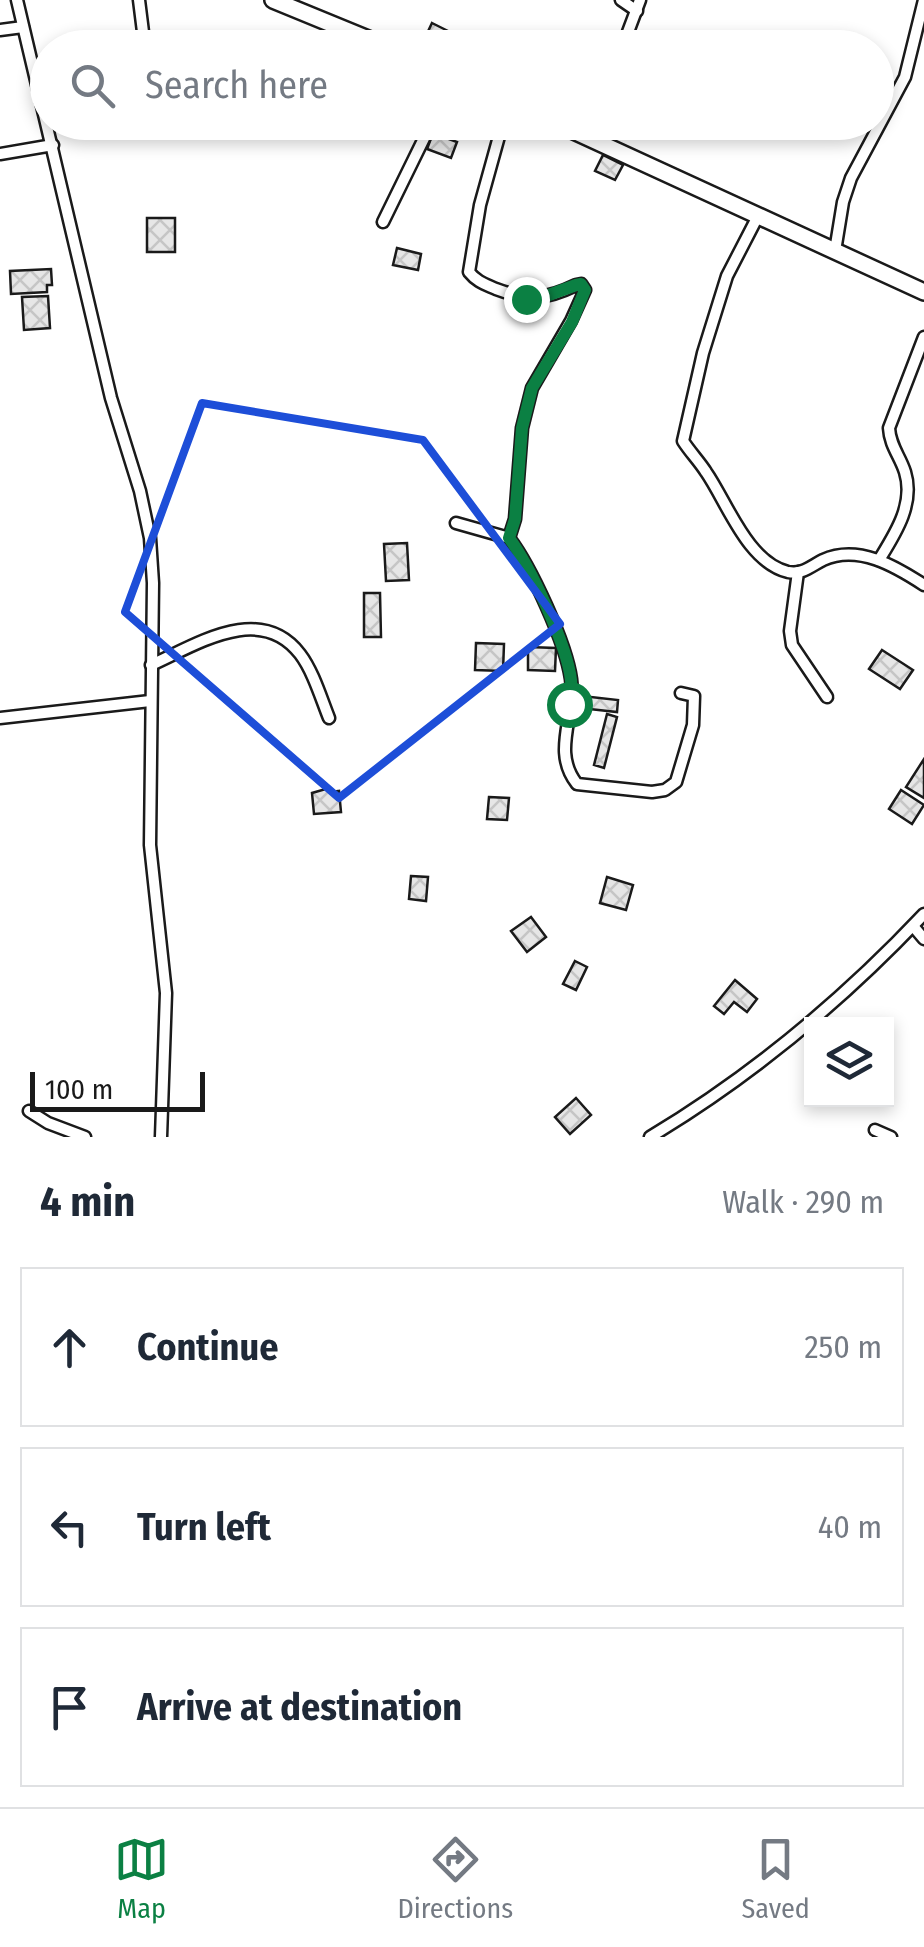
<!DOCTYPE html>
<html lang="en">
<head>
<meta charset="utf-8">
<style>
	body { margin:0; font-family:"Fira Sans Condensed",sans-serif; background:#f2f2f3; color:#1f2937 }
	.controls { position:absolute; right:30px; bottom:30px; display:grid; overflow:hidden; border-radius:0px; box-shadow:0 5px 15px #0003 }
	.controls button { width:90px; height:90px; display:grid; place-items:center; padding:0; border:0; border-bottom:2px solid #e0e1e3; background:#fff; color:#1f2937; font:50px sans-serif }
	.scale { position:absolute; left:30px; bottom:25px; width:175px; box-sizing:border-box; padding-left:10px; border:5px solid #1a1a1a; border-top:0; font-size:28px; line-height:35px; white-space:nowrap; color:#1a1a1a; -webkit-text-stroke:8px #fff; paint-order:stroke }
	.stop { position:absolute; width:30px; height:30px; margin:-22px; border:8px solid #0b8043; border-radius:50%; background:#fff }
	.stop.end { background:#0b8043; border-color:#fff; box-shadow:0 2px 10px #0008 }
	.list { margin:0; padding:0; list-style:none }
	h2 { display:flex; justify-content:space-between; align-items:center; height:130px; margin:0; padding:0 40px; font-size:42px }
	h2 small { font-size:32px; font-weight:400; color:#747a83 }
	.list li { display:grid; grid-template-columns:65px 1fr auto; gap:30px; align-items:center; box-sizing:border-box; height:160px; margin:0 20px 20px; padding:0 20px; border:2px solid #e0e1e3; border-radius:0px }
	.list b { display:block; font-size:38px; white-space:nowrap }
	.list em { font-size:32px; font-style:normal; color:#747a83 }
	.icon { flex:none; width:55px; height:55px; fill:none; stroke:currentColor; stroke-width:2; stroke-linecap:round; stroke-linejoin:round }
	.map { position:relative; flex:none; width:924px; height:1137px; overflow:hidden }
	.search { position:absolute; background:#fff; box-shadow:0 5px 15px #0003; left:30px; right:30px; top:30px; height:110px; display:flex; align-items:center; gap:25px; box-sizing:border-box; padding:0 35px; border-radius:55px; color:#747a83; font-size:38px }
	.sheet { height:670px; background:#fff }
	nav { display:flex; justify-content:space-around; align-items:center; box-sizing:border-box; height:140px; border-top:2px solid #e0e1e3; background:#fff; font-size:28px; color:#747a83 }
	nav a { display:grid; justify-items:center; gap:5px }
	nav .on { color:#0b8043 }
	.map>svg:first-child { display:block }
</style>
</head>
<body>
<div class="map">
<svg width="924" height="1137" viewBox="0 0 924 1137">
	<defs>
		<pattern id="building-cross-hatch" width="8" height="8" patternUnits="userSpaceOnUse" patternTransform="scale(2.5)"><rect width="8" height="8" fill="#e6e6e6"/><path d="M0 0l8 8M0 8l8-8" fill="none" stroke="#c5c5c5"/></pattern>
	</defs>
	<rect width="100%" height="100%" fill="#fff"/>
	<g fill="url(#building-cross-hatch)" stroke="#1a1a1a" stroke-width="2.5">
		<polygon points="432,23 464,39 460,48 438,48 424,40"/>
		<polygon points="433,133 457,142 451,158 427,149"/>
		<polygon points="603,155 623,165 615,180 595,171"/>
		<rect x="147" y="218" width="28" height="34"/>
		<polygon points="397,248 421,254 418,270 393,265"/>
		<polygon points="51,269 52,285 47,285 47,292 11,294 10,271"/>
		<polygon points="48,296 50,328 24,330 22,297"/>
		<polygon points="407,543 409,580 386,581 384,544"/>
		<polygon points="364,593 380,593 381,637 364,637"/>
		<polygon points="476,643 504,644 503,671 475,670"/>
		<polygon points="528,647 556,648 555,671 528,670"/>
		<polygon points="882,650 913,670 900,689 869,669"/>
		<polygon points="573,695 618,700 617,712 571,707"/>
		<polygon points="607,714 617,717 604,768 594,765"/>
		<polygon points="924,759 924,798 906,787"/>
		<polygon points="329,788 330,792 339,791 341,812 314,814 312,793"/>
		<polygon points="901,790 924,805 912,824 889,809"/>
		<polygon points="489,797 509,798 507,820 487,819"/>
		<polygon points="411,876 428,877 426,901 409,899"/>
		<polygon points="607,877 633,885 626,910 600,903"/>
		<polygon points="531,917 546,937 527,952 511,931"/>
		<polygon points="575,961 587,967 576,990 563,984"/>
		<polygon points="735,980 757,999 747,1012 734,1002 724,1014 714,1006"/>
		<polygon points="576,1098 591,1115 570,1134 555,1117"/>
	</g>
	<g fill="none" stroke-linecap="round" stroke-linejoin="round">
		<g stroke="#1a1a1a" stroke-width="15">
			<g id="minor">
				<polyline points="17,0 111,398 140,491 150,538 153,583 150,845 166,993 161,1137"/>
				<polyline points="139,0 145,48"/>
				<polyline points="621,0 637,11"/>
				<polyline points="0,30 23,27"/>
				<polyline points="622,48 640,0"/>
				<polyline points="223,122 256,130"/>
				<path d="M503,122L480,205L469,272C477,282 485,284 496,289C528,301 545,300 576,285L581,284L585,290L571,321L532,388L522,428L515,519L509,538"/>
				<polyline points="0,154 53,145"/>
				<path d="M758,216L727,276L703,353L683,441C690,452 699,461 706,472C727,502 747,562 788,572C802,575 811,566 823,560C858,544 895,566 924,585"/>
				<polyline points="383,222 432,122"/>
				<polyline points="835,251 843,202 851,178 905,77 924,0"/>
				<path d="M456,523L509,538C531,567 566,643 571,679C576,717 551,751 577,784L652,792L665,790L676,782L693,725L694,696L681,693"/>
				<path d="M879,560C895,534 915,504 905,472C900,456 890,446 889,428L924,337"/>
				<polyline points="798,572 790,631 792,645 827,697"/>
				<path d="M151,665C196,645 260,602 300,654C313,671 321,698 329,718"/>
				<polyline points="0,718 150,701"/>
				<polyline points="913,926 924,939"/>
				<polyline points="29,1111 48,1123 85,1137"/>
				<polyline points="875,1130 891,1137"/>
				<path d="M650,1137C753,1075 842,1001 924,914"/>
			</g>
		</g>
		<g stroke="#1a1a1a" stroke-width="20">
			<g id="secondary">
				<polyline points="273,0 390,48"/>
				<polyline points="554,122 924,292"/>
			</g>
		</g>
		<use href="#minor" stroke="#fff" stroke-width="10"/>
		<use href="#secondary" stroke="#fff" stroke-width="15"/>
	</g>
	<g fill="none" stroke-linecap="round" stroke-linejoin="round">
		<path stroke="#0b8043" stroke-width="12" d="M526,299L546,296L576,285L581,284L585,290L572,322L532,388L522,428L515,519L509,538C530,566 567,645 571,680C572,688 570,696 569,704"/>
	</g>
	<path fill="none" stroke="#1d4ed8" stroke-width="8" stroke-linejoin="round" d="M202,403L423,440L560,624L339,798L125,612Z"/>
</svg>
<div class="controls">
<button><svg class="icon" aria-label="layers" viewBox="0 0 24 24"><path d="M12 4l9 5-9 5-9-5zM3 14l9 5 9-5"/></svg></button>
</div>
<div class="scale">100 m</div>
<div class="stop" style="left:569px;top:704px"></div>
<div class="stop end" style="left:526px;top:299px"></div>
<div class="search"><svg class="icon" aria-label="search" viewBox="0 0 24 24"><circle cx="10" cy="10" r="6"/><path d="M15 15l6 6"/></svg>Search here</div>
</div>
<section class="sheet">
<h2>4 min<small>Walk · 290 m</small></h2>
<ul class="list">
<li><svg class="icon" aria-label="ahead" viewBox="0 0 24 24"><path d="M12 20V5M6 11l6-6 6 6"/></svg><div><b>Continue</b></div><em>250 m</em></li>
<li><svg class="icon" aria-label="left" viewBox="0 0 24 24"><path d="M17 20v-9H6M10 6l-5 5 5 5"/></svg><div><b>Turn left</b></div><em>40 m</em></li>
<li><svg class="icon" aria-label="arrive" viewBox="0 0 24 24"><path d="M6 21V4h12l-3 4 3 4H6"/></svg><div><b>Arrive at destination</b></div></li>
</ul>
</section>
<nav>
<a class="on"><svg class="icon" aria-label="map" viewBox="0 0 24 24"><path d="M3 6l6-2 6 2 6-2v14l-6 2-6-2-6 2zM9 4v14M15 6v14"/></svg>Map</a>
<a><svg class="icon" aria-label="directions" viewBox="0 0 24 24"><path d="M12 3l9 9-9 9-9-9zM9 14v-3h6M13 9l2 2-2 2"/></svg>Directions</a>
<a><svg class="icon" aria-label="saved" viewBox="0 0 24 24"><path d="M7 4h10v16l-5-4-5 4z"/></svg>Saved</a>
</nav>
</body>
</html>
